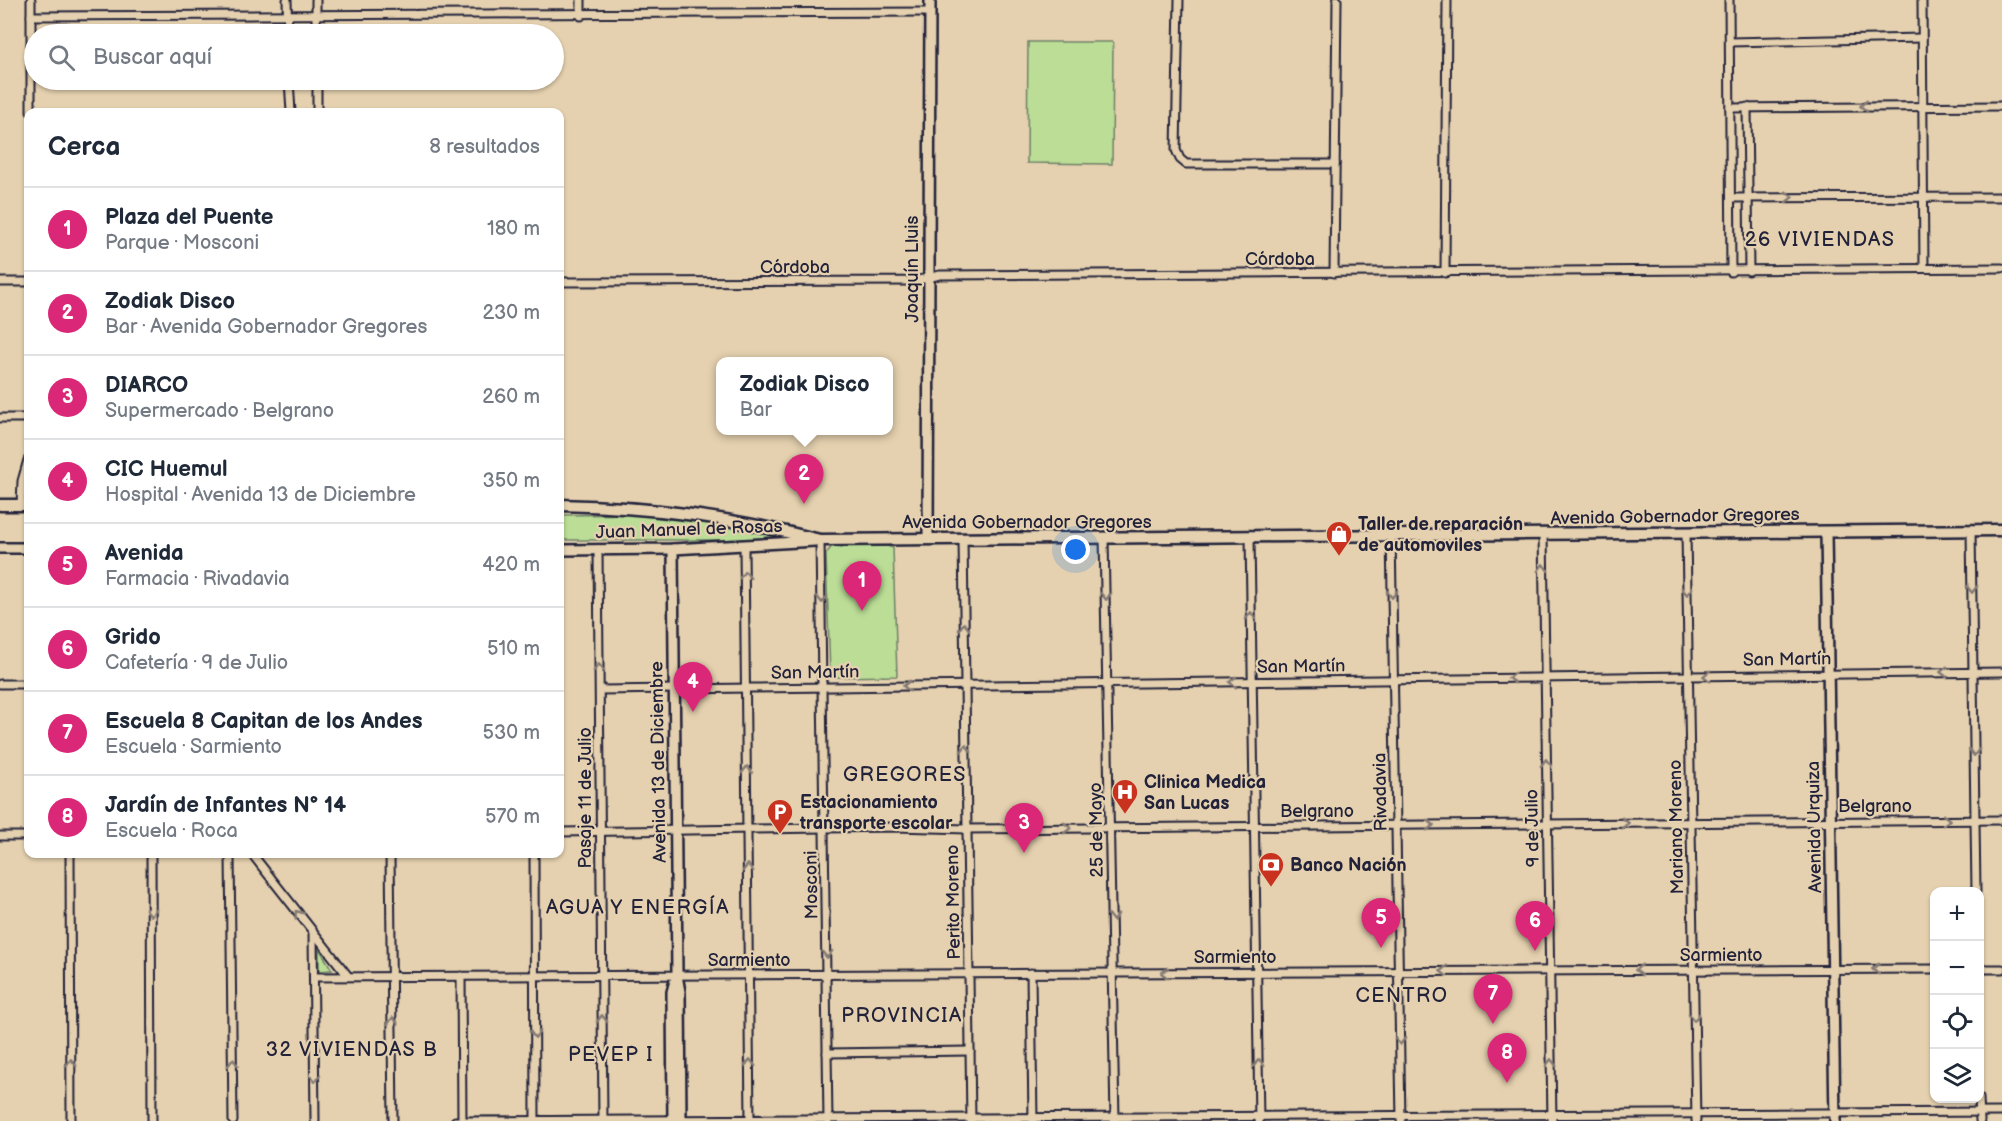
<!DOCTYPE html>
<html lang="es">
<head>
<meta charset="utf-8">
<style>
	body { margin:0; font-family:"Balsamiq Sans",sans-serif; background:#f2f2f3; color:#1f2937 }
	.controls { position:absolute; right:18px; bottom:18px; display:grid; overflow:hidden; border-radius:12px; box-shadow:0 2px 4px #0004 }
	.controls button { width:54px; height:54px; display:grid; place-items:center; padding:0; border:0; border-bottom:2px solid #e0e1e3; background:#fff; color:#1f2937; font:30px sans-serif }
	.you { position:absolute; left:1076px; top:550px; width:21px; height:21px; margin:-15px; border:4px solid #fff; border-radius:50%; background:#1a73e8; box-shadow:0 0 0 9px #1a73e833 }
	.badge { display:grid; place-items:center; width:39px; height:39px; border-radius:50%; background:#db2777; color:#fff; font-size:20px; font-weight:700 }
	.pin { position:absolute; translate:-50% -50px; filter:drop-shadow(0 2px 3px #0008) }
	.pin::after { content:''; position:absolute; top:32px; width:21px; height:18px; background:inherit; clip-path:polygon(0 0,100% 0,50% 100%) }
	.popup { position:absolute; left:716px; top:357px; width:177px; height:78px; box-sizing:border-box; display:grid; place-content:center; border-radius:12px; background:#fff; filter:drop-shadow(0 2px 4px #0005); font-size:20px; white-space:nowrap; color:#747a83 }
	.popup b { font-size:22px; color:#1f2937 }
	.popup::after { content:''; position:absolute; left:50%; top:100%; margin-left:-12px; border:12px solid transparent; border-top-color:#fff }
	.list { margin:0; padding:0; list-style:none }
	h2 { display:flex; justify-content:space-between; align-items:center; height:78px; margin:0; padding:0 24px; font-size:26px }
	h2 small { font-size:20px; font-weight:400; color:#747a83 }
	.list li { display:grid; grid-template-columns:39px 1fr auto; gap:18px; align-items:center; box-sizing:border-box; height:84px; padding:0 24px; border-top:2px solid #e0e1e3 }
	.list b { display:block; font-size:22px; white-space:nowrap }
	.list p { margin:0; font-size:20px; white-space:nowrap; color:#747a83 }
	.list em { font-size:20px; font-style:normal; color:#747a83 }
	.icon { flex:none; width:33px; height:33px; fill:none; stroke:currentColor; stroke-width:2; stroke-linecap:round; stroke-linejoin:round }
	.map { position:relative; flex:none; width:2002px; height:1121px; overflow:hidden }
	.search { position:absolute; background:#fff; box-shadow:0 2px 4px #0004; left:24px; top:24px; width:540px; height:66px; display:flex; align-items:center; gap:15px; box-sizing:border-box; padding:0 21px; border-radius:33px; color:#747a83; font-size:22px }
	.panel { position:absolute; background:#fff; box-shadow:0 2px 4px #0004; left:24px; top:108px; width:540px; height:750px; border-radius:12px }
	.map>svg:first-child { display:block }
</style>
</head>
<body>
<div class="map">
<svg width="2002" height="1121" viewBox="0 0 2002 1121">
	<rect width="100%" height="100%" fill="#e5d1af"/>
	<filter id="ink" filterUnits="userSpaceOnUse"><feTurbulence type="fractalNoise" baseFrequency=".0167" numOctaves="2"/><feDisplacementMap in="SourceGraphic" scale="12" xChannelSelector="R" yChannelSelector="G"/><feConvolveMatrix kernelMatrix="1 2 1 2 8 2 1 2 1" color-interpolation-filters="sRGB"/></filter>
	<g filter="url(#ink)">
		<g fill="#bbdd96" stroke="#6e8068" stroke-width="1.5">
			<polygon points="1028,42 1113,42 1112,164 1027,163"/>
			<polygon points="655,514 692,518 785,536 788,540 560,540 560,515"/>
			<polygon points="840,545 884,545 893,548 897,676 835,677 830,674 826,554 832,546"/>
			<polygon points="319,948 332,970 319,971"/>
		</g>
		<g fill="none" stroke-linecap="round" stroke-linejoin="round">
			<g stroke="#22223b" stroke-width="11">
				<g id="minor">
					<polyline points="31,0 31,112"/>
					<polyline points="287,0 288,34"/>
					<polyline points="316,0 316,34"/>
					<polyline points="581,0 581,16"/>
					<polyline points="1179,0 1176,150 1180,159 1186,164 1335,164"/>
					<polyline points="1729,0 1731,272"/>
					<polyline points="1922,0 1924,268"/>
					<path d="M31,16C331,13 630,15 930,12"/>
					<polyline points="1730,42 1922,38"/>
					<polyline points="289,80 291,112"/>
					<polyline points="317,80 317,112"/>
					<polyline points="1747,107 1749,271"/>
					<polyline points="1730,108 2002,106"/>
					<polyline points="1731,198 2002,197"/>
					<polyline points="1334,273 1337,0"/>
					<polyline points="1445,273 1447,0"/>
					<polyline points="0,282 28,282"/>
					<polyline points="560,282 914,281 940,275 2002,268"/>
					<polyline points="0,418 28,418"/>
					<polyline points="21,505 22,481 28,460"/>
					<polyline points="1971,530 1976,892"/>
					<polyline points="1686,533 1696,1121"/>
					<polyline points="1543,534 1552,1121"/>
					<polyline points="1391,535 1401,1121"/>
					<polyline points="1250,537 1259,1121"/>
					<polyline points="1104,538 1115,1120"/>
					<polyline points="963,539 971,1121"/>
					<polyline points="820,540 828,1121"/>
					<polyline points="744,547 750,1121"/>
					<polyline points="598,549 603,1120"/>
					<polyline points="0,684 28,684"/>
					<polyline points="600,690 2002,672"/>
					<polyline points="560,832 896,827 967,829 2002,820"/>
					<polyline points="0,836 28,836"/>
					<polyline points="70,854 71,1121"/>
					<polyline points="151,854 152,1121"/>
					<polyline points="230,854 233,1121"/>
					<polyline points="252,854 348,976"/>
					<polyline points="390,854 393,1121"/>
					<polyline points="534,854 535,1121"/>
					<polyline points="313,933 315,1121"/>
					<polyline points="1980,969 2002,969"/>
					<polyline points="1031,973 1033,1121"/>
					<polyline points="461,976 462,1121"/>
					<polyline points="314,977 1934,969"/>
					<polyline points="827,1053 970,1051"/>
					<polyline points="1979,1098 1980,1121"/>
					<polyline points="455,1121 2002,1112"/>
				</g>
			</g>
			<g stroke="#22223b" stroke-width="14">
				<g id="tertiary">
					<polyline points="1826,532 1835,1121"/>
					<polyline points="928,539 930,0"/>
					<polyline points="0,548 28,548"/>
					<polyline points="673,549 677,975 680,992 681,1121"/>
					<polyline points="560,550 673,549 815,541"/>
					<polyline points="673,1121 672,992 676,977"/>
				</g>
			</g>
			<g stroke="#22223b" stroke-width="15">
				<g id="secondary">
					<polyline points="0,505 28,505"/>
					<path d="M560,505C653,507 729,517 820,540L2002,530"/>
				</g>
			</g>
			<use href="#minor" stroke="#e5d1af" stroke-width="7"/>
			<use href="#tertiary" stroke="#e5d1af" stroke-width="9"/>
			<use href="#secondary" stroke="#e5d1af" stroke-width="10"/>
		</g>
		<defs><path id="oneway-chevron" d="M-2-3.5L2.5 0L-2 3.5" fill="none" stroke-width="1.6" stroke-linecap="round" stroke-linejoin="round" transform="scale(1.5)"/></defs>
		<g stroke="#847a75">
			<use href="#oneway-chevron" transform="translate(1864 106) rotate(179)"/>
			<use href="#oneway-chevron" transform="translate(1789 197)"/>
			<use href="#oneway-chevron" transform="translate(1543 568) rotate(-91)"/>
			<use href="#oneway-chevron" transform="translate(745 575) rotate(-91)"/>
			<use href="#oneway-chevron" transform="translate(1972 589) rotate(89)"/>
			<use href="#oneway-chevron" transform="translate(1687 591) rotate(89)"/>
			<use href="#oneway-chevron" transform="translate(1392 594) rotate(89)"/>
			<use href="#oneway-chevron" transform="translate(1106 596) rotate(89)"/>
			<use href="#oneway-chevron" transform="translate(822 599) rotate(89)"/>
			<use href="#oneway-chevron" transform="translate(1251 616) rotate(-91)"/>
			<use href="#oneway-chevron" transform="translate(964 627) rotate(-91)"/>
			<use href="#oneway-chevron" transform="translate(599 668) rotate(-91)"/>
			<use href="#oneway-chevron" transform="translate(1944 672) rotate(179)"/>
			<use href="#oneway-chevron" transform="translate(1707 676) rotate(179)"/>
			<use href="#oneway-chevron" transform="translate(1512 678) rotate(179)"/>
			<use href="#oneway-chevron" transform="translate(1233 682) rotate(179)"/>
			<use href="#oneway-chevron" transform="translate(907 686) rotate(179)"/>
			<use href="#oneway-chevron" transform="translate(966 749) rotate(-91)"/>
			<use href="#oneway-chevron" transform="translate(1974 752) rotate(89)"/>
			<use href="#oneway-chevron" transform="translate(1546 763) rotate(-91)"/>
			<use href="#oneway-chevron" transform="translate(747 770) rotate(-90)"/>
			<use href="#oneway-chevron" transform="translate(1946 820)"/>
			<use href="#oneway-chevron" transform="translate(1625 823) rotate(-1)"/>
			<use href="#oneway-chevron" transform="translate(1430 825)"/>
			<use href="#oneway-chevron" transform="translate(1067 828)"/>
			<use href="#oneway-chevron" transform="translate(748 868) rotate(-91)"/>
			<use href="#oneway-chevron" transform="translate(151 912) rotate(90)"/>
			<use href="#oneway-chevron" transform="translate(298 914) rotate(-127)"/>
			<use href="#oneway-chevron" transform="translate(1113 917) rotate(89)"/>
			<use href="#oneway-chevron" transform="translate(827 954) rotate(89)"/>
			<use href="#oneway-chevron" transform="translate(1876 969) rotate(180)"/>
			<use href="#oneway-chevron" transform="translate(1639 970) rotate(180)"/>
			<use href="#oneway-chevron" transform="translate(1444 971) rotate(180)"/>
			<use href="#oneway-chevron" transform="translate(1165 973) rotate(180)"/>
			<use href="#oneway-chevron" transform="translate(1694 1017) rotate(89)"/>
			<use href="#oneway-chevron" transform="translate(602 1019) rotate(-91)"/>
			<use href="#oneway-chevron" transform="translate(393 1021) rotate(-90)"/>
			<use href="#oneway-chevron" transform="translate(535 1034) rotate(90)"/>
			<use href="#oneway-chevron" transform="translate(1400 1041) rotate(89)"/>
			<use href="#oneway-chevron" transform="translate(71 1063) rotate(-90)"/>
			<use href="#oneway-chevron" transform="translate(233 1063) rotate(-91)"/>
			<use href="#oneway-chevron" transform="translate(750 1063) rotate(-90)"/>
			<use href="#oneway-chevron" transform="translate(1259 1063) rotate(-90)"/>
			<use href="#oneway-chevron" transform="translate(1551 1063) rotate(-91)"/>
			<use href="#oneway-chevron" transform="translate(315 1078) rotate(89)"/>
		</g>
	</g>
	<defs>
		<g id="shop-pin" transform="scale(1.35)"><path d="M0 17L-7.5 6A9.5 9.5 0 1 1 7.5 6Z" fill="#c8321e" stroke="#e5d1af"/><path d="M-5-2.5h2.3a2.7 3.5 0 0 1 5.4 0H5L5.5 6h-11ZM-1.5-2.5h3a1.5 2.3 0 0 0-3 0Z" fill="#fff"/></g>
		<g id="hospital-pin" transform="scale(1.35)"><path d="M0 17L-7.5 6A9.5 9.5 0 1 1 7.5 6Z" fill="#c8321e" stroke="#e5d1af"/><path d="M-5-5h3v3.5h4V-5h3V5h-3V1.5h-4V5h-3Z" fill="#fff"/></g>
		<g id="parking-pin" transform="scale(1.35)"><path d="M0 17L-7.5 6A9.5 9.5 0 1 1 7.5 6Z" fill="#c8321e" stroke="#e5d1af"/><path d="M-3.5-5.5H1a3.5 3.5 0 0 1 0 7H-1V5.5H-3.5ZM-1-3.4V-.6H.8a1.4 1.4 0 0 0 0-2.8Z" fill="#fff"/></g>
		<g id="bank-pin" transform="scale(1.35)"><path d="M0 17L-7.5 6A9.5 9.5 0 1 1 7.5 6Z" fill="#c8321e" stroke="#e5d1af"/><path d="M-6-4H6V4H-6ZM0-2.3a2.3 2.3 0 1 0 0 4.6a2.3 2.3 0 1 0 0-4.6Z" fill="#fff"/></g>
	</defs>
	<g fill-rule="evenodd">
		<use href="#shop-pin" x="1339" y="534"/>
		<use href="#hospital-pin" x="1125" y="792"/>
		<use href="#parking-pin" x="780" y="812"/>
		<use href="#bank-pin" x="1271" y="865"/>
	</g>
	<g text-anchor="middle" stroke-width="4.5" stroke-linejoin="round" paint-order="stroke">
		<g font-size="18" fill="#22223b" stroke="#e5d1af">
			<text x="1280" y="265">Córdoba</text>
			<text x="795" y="273">Córdoba</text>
			<text transform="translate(912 269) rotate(-90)" y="6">Joaquín Lluis</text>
			<text transform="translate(1675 516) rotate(-1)" y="6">Avenida Gobernador Gregores</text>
			<text x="1027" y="528">Avenida Gobernador Gregores</text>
			<text transform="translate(689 529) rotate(-2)" y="6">Juan Manuel de Rosas</text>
			<text transform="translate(1787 659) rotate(-1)" y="6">San Martín</text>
			<text transform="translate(1301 666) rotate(-1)" y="6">San Martín</text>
			<text transform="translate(815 672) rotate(-1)" y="6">San Martín</text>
			<text transform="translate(658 762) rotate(-91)" y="6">Avenida 13 de Diciembre</text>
			<text transform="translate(1380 792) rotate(-91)" y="6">Rivadavia</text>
			<text transform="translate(585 798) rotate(-90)" y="6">Pasaje 11 de Julio</text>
			<text x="1875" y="812">Belgrano</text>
			<text x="1317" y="817">Belgrano</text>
			<text transform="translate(1676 827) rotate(-91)" y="6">Mariano Moreno</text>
			<text transform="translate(1814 827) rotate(-91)" y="6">Avenida Urquiza</text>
			<text transform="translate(1532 828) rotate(-91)" y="6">9 de Julio</text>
			<text transform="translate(1096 830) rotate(-91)" y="6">25 de Mayo</text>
			<text transform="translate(811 885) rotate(-91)" y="6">Mosconi</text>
			<text transform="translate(953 902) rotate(-91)" y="6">Perito Moreno</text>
			<text x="1721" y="961">Sarmiento</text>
			<text x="1235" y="963">Sarmiento</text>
			<text x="749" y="966">Sarmiento</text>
		</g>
		<g font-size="18" font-weight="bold" fill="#22223b" stroke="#e5d1af" text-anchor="start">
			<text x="1358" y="530">Taller de reparación<tspan x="1358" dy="21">de automoviles</tspan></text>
			<text x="1144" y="788">Clinica Medica<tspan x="1144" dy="21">San Lucas</tspan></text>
			<text x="800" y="808">Estacionamiento<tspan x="800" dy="21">transporte escolar</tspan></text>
			<text x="1290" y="871">Banco Nación</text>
		</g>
		<g font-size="20" letter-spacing="1.5" fill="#22223b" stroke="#e5d1af">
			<text x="1820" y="246">26 VIVIENDAS</text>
			<text x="905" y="781">GREGORES</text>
			<text x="638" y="914">AGUA Y ENERGÍA</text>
			<text x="1402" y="1002">CENTRO</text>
			<text x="902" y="1022">PROVINCIA</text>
			<text x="352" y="1056">32 VIVIENDAS B</text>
			<text x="611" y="1061">PEVEP I</text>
		</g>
	</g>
</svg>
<div class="controls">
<button>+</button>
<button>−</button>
<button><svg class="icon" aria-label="locate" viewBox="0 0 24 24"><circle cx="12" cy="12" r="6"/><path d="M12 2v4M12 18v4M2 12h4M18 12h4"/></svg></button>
<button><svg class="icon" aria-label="layers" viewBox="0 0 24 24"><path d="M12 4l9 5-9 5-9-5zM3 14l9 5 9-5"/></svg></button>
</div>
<div class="you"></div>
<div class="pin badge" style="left:862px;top:611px">1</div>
<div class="pin badge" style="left:804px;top:504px">2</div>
<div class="popup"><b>Zodiak Disco</b>Bar</div>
<div class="pin badge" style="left:1024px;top:853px">3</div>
<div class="pin badge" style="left:693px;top:712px">4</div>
<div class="pin badge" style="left:1381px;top:948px">5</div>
<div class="pin badge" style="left:1535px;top:951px">6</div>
<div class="pin badge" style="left:1493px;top:1024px">7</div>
<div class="pin badge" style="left:1507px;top:1083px">8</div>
<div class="search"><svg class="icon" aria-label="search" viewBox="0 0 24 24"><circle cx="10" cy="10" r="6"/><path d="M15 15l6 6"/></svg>Buscar aquí</div>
<section class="panel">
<h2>Cerca<small>8 resultados</small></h2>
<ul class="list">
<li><span class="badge">1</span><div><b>Plaza del Puente</b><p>Parque · Mosconi</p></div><em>180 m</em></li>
<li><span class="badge">2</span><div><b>Zodiak Disco</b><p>Bar · Avenida Gobernador Gregores</p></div><em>230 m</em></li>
<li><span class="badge">3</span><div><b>DIARCO</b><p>Supermercado · Belgrano</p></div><em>260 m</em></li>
<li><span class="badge">4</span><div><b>CIC Huemul</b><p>Hospital · Avenida 13 de Diciembre</p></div><em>350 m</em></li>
<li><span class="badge">5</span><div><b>Avenida</b><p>Farmacia · Rivadavia</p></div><em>420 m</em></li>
<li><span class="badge">6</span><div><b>Grido</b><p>Cafetería · 9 de Julio</p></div><em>510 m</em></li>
<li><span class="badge">7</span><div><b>Escuela 8 Capitan de los Andes</b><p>Escuela · Sarmiento</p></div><em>530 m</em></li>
<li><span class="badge">8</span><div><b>Jardín de Infantes N° 14</b><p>Escuela · Roca</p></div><em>570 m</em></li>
</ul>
</section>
</div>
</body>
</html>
